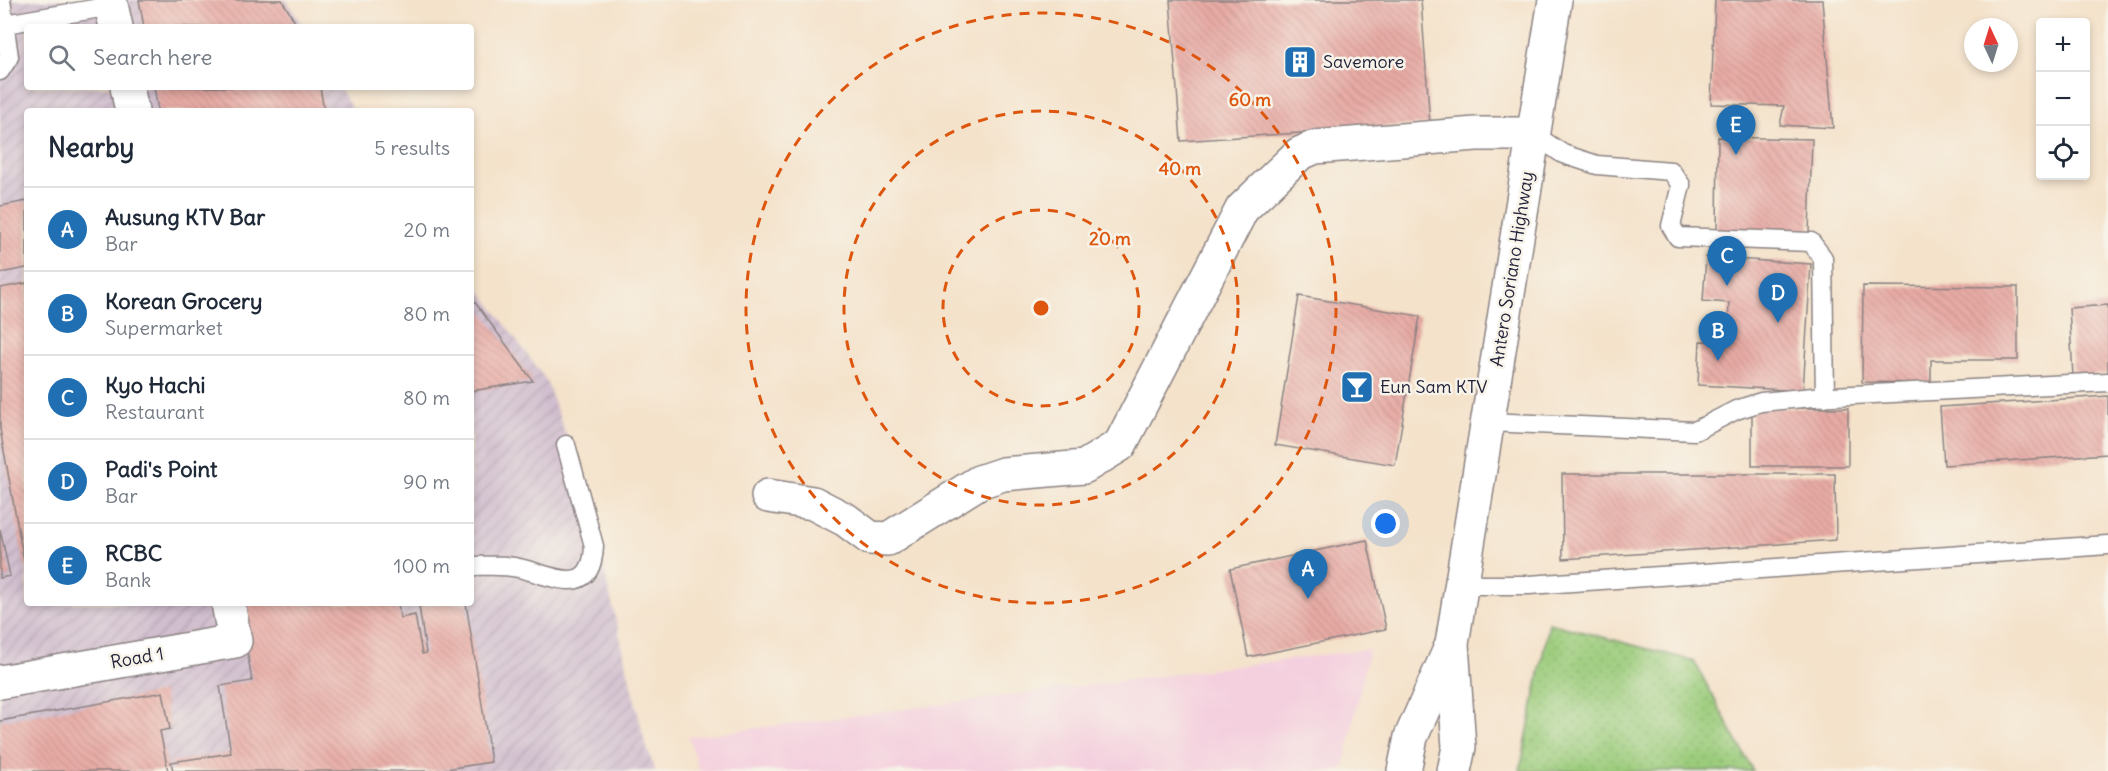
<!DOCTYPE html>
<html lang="en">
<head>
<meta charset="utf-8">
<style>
	body { margin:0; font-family:Delius,sans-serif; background:#f6f6f7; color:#1f2937 }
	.controls { position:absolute; right:18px; top:18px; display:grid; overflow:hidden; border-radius:6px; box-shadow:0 3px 9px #0003 }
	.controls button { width:54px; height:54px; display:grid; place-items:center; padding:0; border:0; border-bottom:2px solid #e0e1e3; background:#fff; color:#1f2937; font:30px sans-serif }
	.compass { position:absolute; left:1964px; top:18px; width:54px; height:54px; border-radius:50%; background:#fff; box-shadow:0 3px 9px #0003; rotate:356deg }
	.you { position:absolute; left:1386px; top:524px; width:21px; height:21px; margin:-15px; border:4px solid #fff; border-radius:50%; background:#1a73e8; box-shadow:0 0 0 9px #1a73e833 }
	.badge { display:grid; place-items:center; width:39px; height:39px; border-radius:50%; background:#1f6fb2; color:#fff; font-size:20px; font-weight:700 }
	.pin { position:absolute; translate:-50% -50px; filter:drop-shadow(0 2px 3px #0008) }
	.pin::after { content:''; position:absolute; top:32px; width:21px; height:18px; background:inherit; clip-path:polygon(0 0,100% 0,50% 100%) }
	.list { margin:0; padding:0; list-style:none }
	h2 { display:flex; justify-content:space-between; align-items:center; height:78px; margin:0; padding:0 24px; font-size:26px }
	h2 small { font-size:20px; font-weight:400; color:#747a83 }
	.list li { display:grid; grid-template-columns:39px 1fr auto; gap:18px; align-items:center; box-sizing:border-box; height:84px; padding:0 24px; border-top:2px solid #e0e1e3 }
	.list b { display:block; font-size:22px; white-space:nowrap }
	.list p { margin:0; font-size:20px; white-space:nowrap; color:#747a83 }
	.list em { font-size:20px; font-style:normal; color:#747a83 }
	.icon { flex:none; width:33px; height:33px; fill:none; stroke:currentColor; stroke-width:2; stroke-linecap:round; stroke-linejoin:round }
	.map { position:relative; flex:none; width:2108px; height:771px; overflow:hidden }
	.search { position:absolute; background:#fff; box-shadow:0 3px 9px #0003; left:24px; top:24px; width:450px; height:66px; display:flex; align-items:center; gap:15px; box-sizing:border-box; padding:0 21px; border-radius:6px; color:#747a83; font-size:22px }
	.panel { position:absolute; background:#fff; box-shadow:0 3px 9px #0003; left:24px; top:108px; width:450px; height:498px; border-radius:6px }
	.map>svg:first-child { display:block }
</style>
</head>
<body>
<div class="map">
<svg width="2108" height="771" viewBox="0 0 2108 771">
	<defs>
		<pattern id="industrial-furrows" width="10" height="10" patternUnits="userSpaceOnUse" patternTransform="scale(1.5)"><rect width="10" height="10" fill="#d0bdce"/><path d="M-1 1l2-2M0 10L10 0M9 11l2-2" fill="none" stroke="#b2a2b2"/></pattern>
		<pattern id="grass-dots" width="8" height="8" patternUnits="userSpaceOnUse" patternTransform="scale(1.5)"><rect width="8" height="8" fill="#9bcc7b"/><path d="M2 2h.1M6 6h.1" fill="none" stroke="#85af6b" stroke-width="1.8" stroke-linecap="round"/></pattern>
		<pattern id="building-back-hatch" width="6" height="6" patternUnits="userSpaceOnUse" patternTransform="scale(1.5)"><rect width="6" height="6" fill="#e8aba5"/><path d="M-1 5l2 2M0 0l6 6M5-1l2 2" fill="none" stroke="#c7938f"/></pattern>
	</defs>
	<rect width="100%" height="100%" fill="#f7f3e8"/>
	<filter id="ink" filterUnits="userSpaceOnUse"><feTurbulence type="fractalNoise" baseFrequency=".0167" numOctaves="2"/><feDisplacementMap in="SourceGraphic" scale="12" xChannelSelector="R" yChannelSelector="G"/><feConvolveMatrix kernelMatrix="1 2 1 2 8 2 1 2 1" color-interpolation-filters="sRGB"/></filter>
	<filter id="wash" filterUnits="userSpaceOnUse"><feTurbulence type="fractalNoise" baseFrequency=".008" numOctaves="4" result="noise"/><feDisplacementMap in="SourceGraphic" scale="24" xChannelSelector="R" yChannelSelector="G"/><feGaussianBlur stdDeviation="1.35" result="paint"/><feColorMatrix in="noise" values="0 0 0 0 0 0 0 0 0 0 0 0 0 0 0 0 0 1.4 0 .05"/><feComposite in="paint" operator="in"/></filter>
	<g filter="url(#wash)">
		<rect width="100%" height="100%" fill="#f4e2ca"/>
		<polygon fill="#f4cfde" points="1369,649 1343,771 699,771 689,737"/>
		<polygon fill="url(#industrial-furrows)" points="0,0 287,0 303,27 27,27 27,87 339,87 354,111 27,111 27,603 471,603 471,278 546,380 584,485 644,739 655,771 0,771"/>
		<polygon fill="url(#grass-dots)" stroke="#5e775b" stroke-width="1.5" points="1549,623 1694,661 1753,771 1520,771"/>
		<g id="blocks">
			<g fill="url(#building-back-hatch)">
				<polygon points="139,0 282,0 298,27 144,27"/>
				<polygon points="1170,0 1421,0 1430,124 1181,141"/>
				<polygon points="1715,0 1822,0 1833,128 1780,125 1784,106 1711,104"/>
				<polygon points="154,87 320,87 324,111 158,111"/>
				<polygon points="1718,137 1812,139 1809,234 1717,232"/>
				<polygon points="27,201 27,268 0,273 0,206"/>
				<polygon points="1706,257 1811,264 1803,391 1698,385 1700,341 1727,342 1729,303 1703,301"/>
				<polygon points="27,283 27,567 25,567 0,429 0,288"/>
				<polygon points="1863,286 2018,287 2018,360 1931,360 1931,383 1862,382"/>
				<polygon points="1299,296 1420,316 1395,465 1275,445"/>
				<polygon points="471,297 533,381 471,391"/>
				<polygon points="2108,305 2108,374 2073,376 2069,308"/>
				<polygon points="2108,396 2108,454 1944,465 1940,407"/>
				<rect x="1752" y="408" width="96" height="58"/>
				<polygon points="1562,474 1835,474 1836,540 1563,559"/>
				<polygon points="0,529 10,576 0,578"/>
				<polygon points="1367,540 1386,629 1248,657 1230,569"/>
				<polygon points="239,603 398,603 400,618 415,615 422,654 426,653 419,606 440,603 466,603 491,762 433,771 173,771 171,762 231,753 220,686 252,681"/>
				<polygon points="163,692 170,729 160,731 168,771 0,771 0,721"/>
			</g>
		</g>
	</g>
	<g filter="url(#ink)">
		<use href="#blocks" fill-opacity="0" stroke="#8b8282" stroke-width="1.5"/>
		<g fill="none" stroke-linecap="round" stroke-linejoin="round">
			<g stroke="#8b8282" stroke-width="21">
				<g id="service">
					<polyline points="5,24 112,6"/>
					<polyline points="0,71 9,57 1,0"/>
					<polyline points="1533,134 1563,154 1597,165 1671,171 1681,185 1671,226 1678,237 1811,242 1823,258 1825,397"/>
					<polyline points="1488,422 1695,431 1736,410 1761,402 1813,397 2108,382"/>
					<path d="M471,566C488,566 506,564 523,569C555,577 592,598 594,546L566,445"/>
					<polyline points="1461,585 1529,585 2108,545"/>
				</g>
			</g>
			<g stroke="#8b8282" stroke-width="36">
				<g id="minor">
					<polyline points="110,0 116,27"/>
					<polyline points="127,87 132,111"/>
					<polyline points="768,496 813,503 846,520 870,538 888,539 979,482 1003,474 1084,467 1120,445 1242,209 1299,154 1315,147 1476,134 1533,134"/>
					<polyline points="0,682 235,641 228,603"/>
				</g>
			</g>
			<g stroke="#8b8282" stroke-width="36">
				<g id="primary">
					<polyline points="1404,771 1411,737 1450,649"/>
					<polyline points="1454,771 1459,747 1452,644 1555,0"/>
				</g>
			</g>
			<use href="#service" stroke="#fff" stroke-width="18"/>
			<use href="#minor" stroke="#fff" stroke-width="33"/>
			<use href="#primary" stroke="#fff" stroke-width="33"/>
		</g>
	</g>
	<g fill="none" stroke="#de560e" stroke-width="3" stroke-dasharray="10 8">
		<circle cx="1041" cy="308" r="98"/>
		<circle cx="1041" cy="308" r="197"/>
		<circle cx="1041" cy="308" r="295"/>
	</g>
	<defs>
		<g id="building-square" transform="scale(1.725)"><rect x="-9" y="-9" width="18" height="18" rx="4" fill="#1f6fb2" stroke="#f7f3e8"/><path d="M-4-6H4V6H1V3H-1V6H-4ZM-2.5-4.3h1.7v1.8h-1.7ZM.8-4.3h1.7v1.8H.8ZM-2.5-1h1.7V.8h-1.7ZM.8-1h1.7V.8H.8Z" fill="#fff"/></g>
		<g id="bar-square" transform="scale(1.725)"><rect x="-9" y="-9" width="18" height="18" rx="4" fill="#1f6fb2" stroke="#f7f3e8"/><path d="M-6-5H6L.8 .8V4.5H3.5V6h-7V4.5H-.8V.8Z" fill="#fff"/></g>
	</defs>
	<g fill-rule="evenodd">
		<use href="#building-square" x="1300" y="62"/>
		<use href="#bar-square" x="1357" y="387"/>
	</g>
	<g text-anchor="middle" stroke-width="5" stroke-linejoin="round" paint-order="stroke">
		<g font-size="18" fill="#22223b" stroke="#f7f3e8" text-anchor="start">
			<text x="1323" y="68">Savemore</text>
			<text x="1380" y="393">Eun Sam KTV</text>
		</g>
		<g font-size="18" fill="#22223b" stroke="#f7f3e8">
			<text transform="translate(1512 269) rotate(-81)" y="6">Antero Soriano Highway</text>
			<text transform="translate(137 658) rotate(-10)" y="6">Road 1</text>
		</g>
	</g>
	<circle cx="1041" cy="308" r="9" fill="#de560e" stroke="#f7f3e8" stroke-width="3"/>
	<g font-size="18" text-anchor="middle" font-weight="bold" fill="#de560e" stroke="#f7f3e8" stroke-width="5" stroke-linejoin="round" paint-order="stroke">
		<text x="1250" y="106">60 m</text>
		<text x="1180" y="175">40 m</text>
		<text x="1110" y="245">20 m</text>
	</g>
</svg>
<div class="controls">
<button>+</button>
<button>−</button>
<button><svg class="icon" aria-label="locate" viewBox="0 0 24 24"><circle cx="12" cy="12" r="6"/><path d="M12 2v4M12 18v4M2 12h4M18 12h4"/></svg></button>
</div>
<svg class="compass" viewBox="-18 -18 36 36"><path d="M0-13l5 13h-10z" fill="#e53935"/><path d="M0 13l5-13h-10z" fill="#747a83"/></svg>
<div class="you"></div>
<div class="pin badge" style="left:1308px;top:599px">A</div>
<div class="pin badge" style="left:1718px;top:361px">B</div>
<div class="pin badge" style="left:1727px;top:286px">C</div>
<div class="pin badge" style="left:1778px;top:323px">D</div>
<div class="pin badge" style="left:1736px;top:155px">E</div>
<div class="search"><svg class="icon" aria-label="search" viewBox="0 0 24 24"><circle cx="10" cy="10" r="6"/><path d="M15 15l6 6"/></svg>Search here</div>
<section class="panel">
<h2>Nearby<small>5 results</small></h2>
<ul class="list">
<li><span class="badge">A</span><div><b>Ausung KTV Bar</b><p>Bar</p></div><em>20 m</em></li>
<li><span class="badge">B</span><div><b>Korean Grocery</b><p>Supermarket</p></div><em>80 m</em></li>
<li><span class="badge">C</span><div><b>Kyo Hachi</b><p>Restaurant</p></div><em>80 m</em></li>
<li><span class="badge">D</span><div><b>Padi's Point</b><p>Bar</p></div><em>90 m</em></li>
<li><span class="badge">E</span><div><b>RCBC</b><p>Bank</p></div><em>100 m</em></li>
</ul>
</section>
</div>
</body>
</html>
